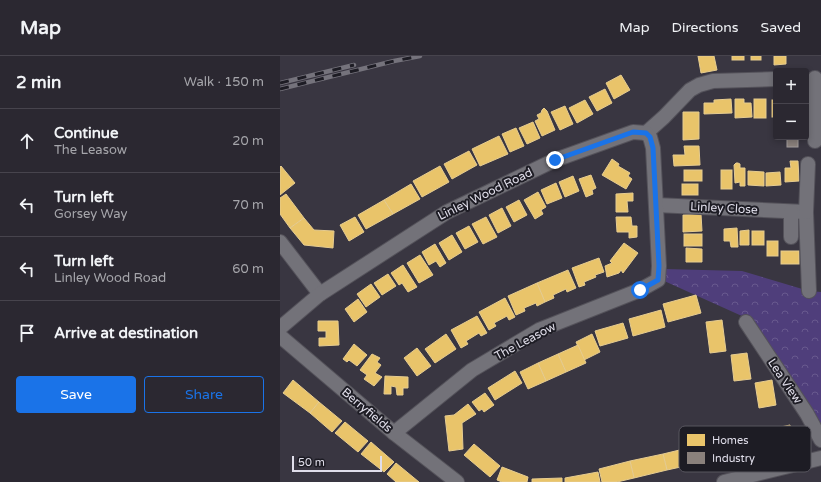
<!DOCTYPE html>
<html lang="en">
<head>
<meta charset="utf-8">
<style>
	body { margin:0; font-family:"Varela Round",sans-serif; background:#37343d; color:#f1f3f6 }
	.controls { position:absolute; right:12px; top:12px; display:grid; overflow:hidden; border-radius:4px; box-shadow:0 2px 6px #0003 }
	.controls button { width:36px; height:36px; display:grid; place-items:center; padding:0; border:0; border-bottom:1px solid #47444d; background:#2b2831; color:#f1f3f6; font:20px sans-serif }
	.scale { position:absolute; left:12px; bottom:10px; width:90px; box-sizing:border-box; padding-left:4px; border:2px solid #e0deea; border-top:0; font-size:11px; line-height:14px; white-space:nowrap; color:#e0deea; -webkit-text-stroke:3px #1d1c24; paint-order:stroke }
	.stop { position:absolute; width:12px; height:12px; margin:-9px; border:3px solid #1a73e8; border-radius:50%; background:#fff }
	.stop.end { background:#1a73e8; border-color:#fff; box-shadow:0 1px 4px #0008 }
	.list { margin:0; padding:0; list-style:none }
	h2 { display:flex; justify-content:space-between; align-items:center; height:52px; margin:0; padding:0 16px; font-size:17px }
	h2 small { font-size:13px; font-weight:400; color:#a6a6ab }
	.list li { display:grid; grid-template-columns:26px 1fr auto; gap:12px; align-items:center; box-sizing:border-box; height:64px; padding:0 16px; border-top:1px solid #47444d }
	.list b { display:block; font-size:15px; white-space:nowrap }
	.list p { margin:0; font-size:13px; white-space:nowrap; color:#a6a6ab }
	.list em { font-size:13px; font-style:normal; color:#a6a6ab }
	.actions { display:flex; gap:8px; padding:12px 16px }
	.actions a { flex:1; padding:9px 0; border:1px solid #1a73e8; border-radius:4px; text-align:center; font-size:14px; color:#1a73e8 }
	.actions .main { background:#1a73e8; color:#fff }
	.icon { flex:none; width:22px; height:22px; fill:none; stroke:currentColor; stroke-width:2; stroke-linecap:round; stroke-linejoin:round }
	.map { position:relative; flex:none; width:541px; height:426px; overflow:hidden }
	header { display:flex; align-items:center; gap:24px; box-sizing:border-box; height:56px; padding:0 20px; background:#2b2831; border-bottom:1px solid #47444d }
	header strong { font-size:19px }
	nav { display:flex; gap:22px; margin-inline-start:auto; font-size:14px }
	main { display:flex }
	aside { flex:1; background:#2b2831 }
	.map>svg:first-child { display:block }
</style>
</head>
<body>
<header>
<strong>Map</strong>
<nav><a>Map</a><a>Directions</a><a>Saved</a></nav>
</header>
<main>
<aside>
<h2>2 min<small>Walk · 150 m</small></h2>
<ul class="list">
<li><svg class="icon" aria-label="ahead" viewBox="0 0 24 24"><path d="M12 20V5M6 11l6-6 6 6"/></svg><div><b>Continue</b><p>The Leasow</p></div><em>20 m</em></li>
<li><svg class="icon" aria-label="left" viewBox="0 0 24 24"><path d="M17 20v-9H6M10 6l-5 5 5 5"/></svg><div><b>Turn left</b><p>Gorsey Way</p></div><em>70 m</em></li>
<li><svg class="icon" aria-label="left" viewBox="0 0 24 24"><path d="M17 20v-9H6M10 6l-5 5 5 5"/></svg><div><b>Turn left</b><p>Linley Wood Road</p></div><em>60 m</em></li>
<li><svg class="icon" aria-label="arrive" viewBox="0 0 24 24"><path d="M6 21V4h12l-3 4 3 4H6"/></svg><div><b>Arrive at destination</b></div></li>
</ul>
<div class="actions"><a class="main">Save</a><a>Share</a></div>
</aside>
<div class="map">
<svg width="541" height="426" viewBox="0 0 541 426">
	<defs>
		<pattern id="park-crowns" width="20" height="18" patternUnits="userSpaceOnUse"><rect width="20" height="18" fill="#4f3e7b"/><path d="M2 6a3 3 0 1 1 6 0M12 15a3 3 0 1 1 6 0" fill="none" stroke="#68598e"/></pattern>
	</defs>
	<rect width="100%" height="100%" fill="#393641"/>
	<polygon fill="url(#park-crowns)" points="384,213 462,215 529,235 541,236 541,370 473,265 382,224"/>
	<g fill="#e9c46a" stroke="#e6cc90">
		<polygon points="418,0 434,0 437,14 421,17"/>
		<rect x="452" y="0" width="12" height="4"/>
		<rect x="471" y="0" width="10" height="4"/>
		<polygon points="494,0 506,0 506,8 494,9"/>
		<polygon points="341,19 350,34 334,43 326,27"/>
		<polygon points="325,33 332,47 317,55 309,41"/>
		<polygon points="451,43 452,57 424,58 424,47 434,47 434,44"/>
		<polygon points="455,43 464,43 464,47 471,47 472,61 455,62"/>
		<rect x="474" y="43" width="12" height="19"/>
		<polygon points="305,44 313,58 297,67 289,52"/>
		<rect x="492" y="44" width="4" height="17"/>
		<polygon points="528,45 528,61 526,61 526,46"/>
		<polygon points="285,50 293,68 280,74 271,56"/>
		<polygon points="264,52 267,55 275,74 262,80 255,65 259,63 257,59 261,57 262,54"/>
		<polygon points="403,56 419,56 419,83 403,84"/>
		<polygon points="253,66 260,82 247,88 239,72"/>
		<polygon points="236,72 244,90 230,96 222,78"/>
		<polygon points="219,80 228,98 200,110 192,93"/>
		<polygon points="404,90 419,90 420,109 394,110 393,99 405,99"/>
		<polygon points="189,95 197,109 172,123 164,108"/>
		<polygon points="332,103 339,108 338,110 350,117 348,120 352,123 346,133 322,119"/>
		<polygon points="510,105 518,105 519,125 505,126 505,112 511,112"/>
		<polygon points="456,107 458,107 460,108 460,112 465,112 465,130 460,130 460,126 455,127 454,109"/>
		<polygon points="1,110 15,127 0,139 0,111"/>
		<polygon points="160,110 169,126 142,141 133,125"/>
		<rect x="404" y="114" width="18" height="11"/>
		<rect x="441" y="114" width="11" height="19"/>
		<polygon points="468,115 484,116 484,130 468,129"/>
		<polygon points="500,116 501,129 486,130 486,117"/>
		<polygon points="311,119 316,132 312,134 313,138 306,141 299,123"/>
		<polygon points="293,120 299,135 285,141 279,126"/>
		<polygon points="276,127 282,142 267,148 261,134"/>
		<polygon points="131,128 140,143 113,158 104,144"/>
		<rect x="402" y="128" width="16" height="11"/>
		<polygon points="258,136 266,151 261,154 263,158 255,163 244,144"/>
		<polygon points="353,137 353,145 347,145 348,156 336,156 336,138"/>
		<polygon points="6,138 24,162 10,172 0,158 0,142"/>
		<polygon points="104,144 113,158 86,173 78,159"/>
		<polygon points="239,144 247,159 234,166 226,151"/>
		<polygon points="222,152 231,170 218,177 209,159"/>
		<polygon points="421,158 422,175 403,176 403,159"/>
		<polygon points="75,161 84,176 69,185 60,169"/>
		<polygon points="206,161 217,181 203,188 192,168"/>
		<polygon points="336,161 351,161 352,170 357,170 357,181 349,182 349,176 337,176"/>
		<polygon points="24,162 34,174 54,175 53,192 24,189 10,172"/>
		<polygon points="189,170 198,186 185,193 176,177"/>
		<polygon points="457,172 458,191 451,191 450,185 444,185 444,173"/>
		<polygon points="469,174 469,189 460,189 460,175"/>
		<rect x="472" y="175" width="12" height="14"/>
		<rect x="404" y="178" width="18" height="12"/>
		<polygon points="172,179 182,196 169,204 159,187"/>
		<rect x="487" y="185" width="11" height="15"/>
		<polygon points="344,187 358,197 343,217 341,214 339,217 327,221 325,210 332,207 330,205"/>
		<polygon points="155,188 166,207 160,211 156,205 149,209 142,196"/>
		<polygon points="406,192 422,193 422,206 406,206"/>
		<rect x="501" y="195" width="18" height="13"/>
		<polygon points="140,199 153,219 139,227 127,207"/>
		<polygon points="319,202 324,216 315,219 316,221 304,226 305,229 299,231 292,212"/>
		<polygon points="123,209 137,231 128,236 122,227 119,229 111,217"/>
		<polygon points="288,214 296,232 287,236 286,233 273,239 274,242 265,246 257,227"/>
		<polygon points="108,218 116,230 102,239 94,227"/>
		<polygon points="257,227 265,246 257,250 256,247 244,252 245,255 236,259 228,240"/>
		<polygon points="91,228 100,241 86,251 77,238"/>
		<polygon points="416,239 421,257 388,266 383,248"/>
		<polygon points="225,242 235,261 229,264 227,260 214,267 216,270 209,274 199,256"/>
		<polygon points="78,243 87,256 74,266 65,253"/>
		<polygon points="381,254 385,271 353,280 349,263"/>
		<polygon points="197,260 207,277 201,280 199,277 186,285 188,288 181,292 171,274"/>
		<polygon points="442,264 446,295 430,297 426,266"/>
		<polygon points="38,265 58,265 59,289 39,290 39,282 46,282 46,275 38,275"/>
		<polygon points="343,267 348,282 320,290 315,275"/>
		<polygon points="166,278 176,293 155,307 145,293"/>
		<polygon points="312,278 320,296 304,304 296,286"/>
		<polygon points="74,288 87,299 77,310 69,304 67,306 63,303"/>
		<polygon points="298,289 306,307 286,316 278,298"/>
		<polygon points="137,292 151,310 137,320 124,302"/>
		<polygon points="467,297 471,323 454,325 451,299"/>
		<polygon points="92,298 100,302 97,306 101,309 95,317 102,321 94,330 84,323 87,319 80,314"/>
		<polygon points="278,298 286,316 266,325 258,307"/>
		<polygon points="258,307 266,325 248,333 240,316"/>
		<polygon points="235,315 242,327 215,344 208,332"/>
		<polygon points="105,320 128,321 128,332 123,332 123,339 117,339 116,331 111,330 111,338 104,338"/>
		<polygon points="13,324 39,346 30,357 3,337"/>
		<polygon points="492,324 496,349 479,352 475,327"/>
		<polygon points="205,337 214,349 204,356 202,353 199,355 192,346"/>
		<polygon points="39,346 62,365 52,376 30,357"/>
		<polygon points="188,348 196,358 182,367 183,393 169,395 165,360 174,359"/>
		<polygon points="65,366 88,385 78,396 55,377"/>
		<polygon points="510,369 514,386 486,392 482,375"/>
		<polygon points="91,386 114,406 104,416 81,398"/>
		<polygon points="194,388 220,410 210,421 184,399"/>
		<polygon points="416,390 419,407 387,414 383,398"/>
		<polygon points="383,398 387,414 354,422 350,405"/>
		<polygon points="350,405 354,422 337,426 322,426 319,413"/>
		<polygon points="116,407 139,426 116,426 107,418"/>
		<polygon points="222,411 248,421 247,426 222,426 217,424"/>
		<polygon points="318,416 320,426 285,426 285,422"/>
		<polygon points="282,422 282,426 252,426 252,423"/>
	</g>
	<rect fill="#8a817c" stroke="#a49d9d" x="507" y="81" width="11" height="10"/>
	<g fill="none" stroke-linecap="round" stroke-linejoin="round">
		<g stroke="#54525a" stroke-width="16">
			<g id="minor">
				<polyline points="535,22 535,85"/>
				<polyline points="366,77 384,61 410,34 419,29 433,25 496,23"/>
				<polyline points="376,149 526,156 529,235"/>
				<polyline points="511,156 511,181"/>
				<polyline points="526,156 528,108"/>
				<polyline points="0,186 40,238"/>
				<polyline points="466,266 527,358 541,384"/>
				<polyline points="0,272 40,238 167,156 275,104 353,76 366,77"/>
				<polyline points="0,280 114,377 177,426"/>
				<polyline points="114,377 192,314 259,274 360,234 378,224 379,210 373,92 370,81 366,77"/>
				<polyline points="444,426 541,402"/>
			</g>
		</g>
		<use href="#minor" stroke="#737279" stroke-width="14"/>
		<g stroke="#75737c" stroke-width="4.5">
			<g id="rail">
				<polyline points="0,27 74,9"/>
				<polyline points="0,33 114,5 140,0"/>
			</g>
		</g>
		<use href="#rail" stroke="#1d1c24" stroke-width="3" stroke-dasharray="9" stroke-linecap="butt"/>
	</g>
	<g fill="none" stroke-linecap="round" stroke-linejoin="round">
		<polyline stroke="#1a73e8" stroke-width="5" points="275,104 353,76 366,77 370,81 373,92 379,210 378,224 360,234"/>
	</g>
	<g text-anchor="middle" stroke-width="4" stroke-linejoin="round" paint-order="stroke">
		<g font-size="12" fill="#e0deea" stroke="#1d1c24">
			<text transform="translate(205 138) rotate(-26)" y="4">Linley Wood Road</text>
			<text transform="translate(444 152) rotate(3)" y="4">Linley Close</text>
			<text transform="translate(245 285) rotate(-28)" y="4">The Leasow</text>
			<text transform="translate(505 325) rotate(56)" y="4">Lea View</text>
			<text transform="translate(87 354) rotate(40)" y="4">Berryfields</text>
		</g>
	</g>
	<rect x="399" y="370" width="132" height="46" rx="6" fill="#1d1c24" stroke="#58565f" stroke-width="1"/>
	<rect x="407" y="378" width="18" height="12" fill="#e9c46a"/>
	<rect x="407" y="396" width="18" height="12" fill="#8a817c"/>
	<g font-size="11" fill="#e0deea">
		<text x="432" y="388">Homes</text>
		<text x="432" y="406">Industry</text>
	</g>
</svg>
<div class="controls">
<button>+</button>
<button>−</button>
</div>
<div class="scale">50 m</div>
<div class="stop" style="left:360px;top:234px"></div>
<div class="stop end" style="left:275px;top:104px"></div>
</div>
</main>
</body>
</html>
